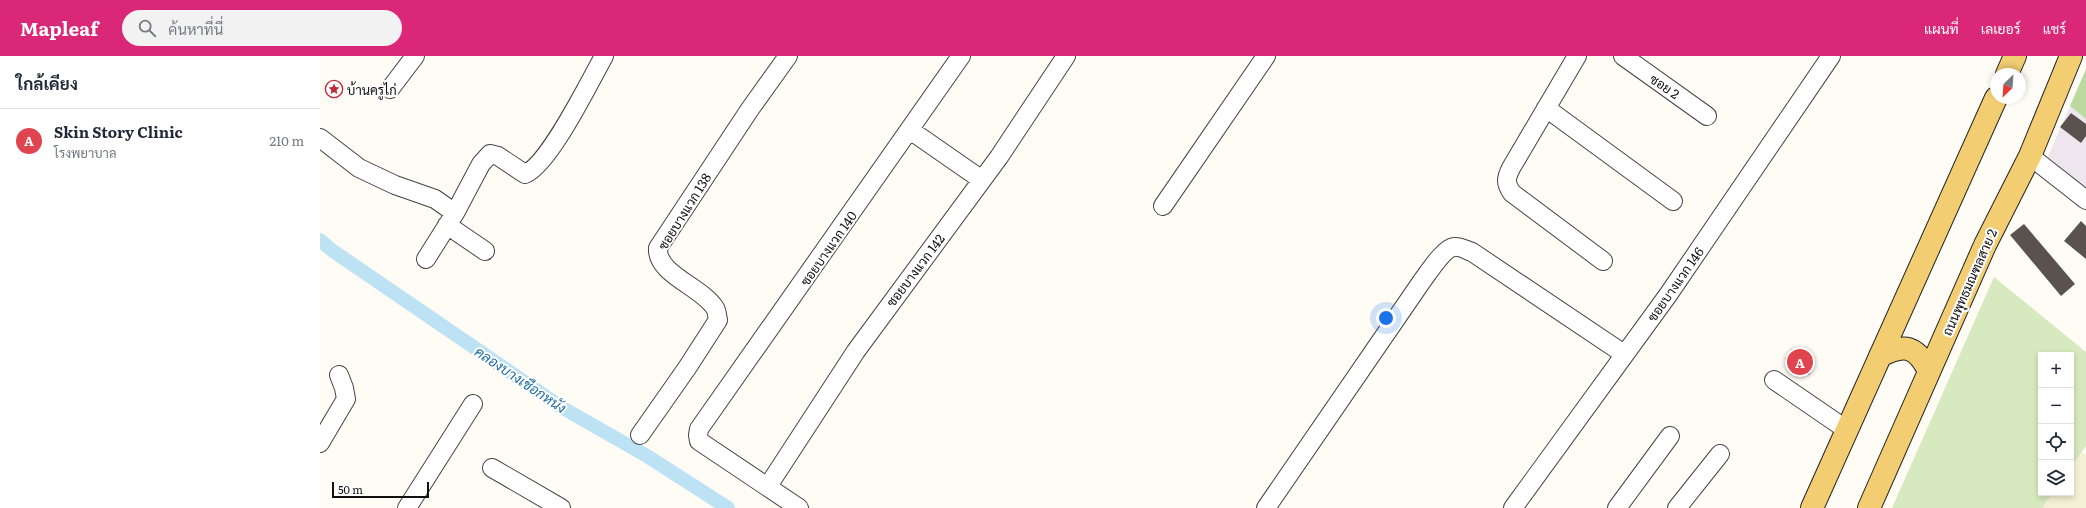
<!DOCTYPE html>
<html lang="th">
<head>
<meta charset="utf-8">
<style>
	body { margin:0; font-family:Literata,Sarabun,serif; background:#f2f2f3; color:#1f2937 }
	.controls { position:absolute; right:12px; bottom:12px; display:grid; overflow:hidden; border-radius:0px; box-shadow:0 2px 6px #0003 }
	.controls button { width:36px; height:36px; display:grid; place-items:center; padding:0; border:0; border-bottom:1px solid #e0e1e3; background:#fff; color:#1f2937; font:20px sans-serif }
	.compass { position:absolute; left:1670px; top:12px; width:36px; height:36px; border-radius:50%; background:#fff; box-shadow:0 2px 6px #0003; rotate:205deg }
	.scale { position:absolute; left:12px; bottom:10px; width:97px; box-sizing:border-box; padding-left:4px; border:2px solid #111; border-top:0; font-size:11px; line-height:14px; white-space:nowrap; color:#111; -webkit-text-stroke:3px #fff; paint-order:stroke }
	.you { position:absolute; left:1066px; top:262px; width:14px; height:14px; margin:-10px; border:3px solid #fff; border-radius:50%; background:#1a73e8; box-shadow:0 0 0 6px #1a73e833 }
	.badge { display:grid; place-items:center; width:26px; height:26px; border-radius:50%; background:#db2777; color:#fff; font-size:13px; font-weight:700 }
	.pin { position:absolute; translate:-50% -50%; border:2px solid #fff; box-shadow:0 1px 4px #0006 }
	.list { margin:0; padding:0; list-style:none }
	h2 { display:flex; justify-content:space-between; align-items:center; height:52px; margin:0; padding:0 16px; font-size:17px }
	h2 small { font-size:13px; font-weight:400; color:#747a83 }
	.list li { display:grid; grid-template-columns:26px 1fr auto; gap:12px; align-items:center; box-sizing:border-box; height:64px; padding:0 16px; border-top:1px solid #e0e1e3 }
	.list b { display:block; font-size:15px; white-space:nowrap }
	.list p { margin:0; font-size:13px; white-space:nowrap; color:#747a83 }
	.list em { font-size:13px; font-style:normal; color:#747a83 }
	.icon { flex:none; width:22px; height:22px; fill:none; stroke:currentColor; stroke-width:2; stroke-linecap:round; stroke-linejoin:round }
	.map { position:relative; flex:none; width:1766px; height:452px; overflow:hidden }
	header { display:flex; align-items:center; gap:24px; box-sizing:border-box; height:56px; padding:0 20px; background:#db2777; color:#fff }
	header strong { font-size:19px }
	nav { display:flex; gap:22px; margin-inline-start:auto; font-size:14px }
	.search { width:280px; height:36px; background:#f2f2f3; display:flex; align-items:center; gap:10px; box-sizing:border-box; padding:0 14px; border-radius:22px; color:#747a83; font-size:15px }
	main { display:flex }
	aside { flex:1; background:#fff }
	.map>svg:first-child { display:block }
	.industrial { fill:#ede6ef }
	.farmland { fill:#f4f0d6 }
	.green { fill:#d7e9bf }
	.forest { fill:#bcd99f }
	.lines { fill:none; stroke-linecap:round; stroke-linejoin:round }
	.canal { stroke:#bce2f4; stroke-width:14 }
	.building { fill:#59524e }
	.minor-casing { stroke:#444; stroke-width:20 }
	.major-casing { stroke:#222; stroke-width:24 }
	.minor { stroke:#fff; stroke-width:18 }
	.major { stroke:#f2cd72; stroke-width:22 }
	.labels { text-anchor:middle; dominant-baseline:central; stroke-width:4; stroke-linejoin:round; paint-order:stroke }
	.street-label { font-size:13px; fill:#111; stroke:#fff }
	.poi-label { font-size:13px; fill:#111; stroke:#fff; text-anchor:start }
	.water-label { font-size:14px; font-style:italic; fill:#1e6d9f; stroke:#fff }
</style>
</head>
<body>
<header>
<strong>Mapleaf</strong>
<div class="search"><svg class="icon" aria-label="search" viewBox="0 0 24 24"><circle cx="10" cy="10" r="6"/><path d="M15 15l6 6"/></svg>ค้นหาที่นี่</div>
<nav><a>แผนที่</a><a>เลเยอร์</a><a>แชร์</a></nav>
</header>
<main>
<aside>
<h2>ใกล้เคียง<small></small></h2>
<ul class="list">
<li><span class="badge" style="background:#e0444e">A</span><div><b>Skin Story Clinic</b><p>โรงพยาบาล</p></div><em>210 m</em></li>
</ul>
</aside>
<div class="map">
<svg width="1766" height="452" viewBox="0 0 1766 452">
	<rect width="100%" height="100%" fill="#fffcf5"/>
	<path class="industrial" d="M1750 50 1766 63V134L1727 103Z"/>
	<path class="farmland" d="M1762 396 1766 399V452H1722L1732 437H1751V411Z"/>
	<path class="green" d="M1674 221 1766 296V390L1751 411V299H1721V437H1732L1722 452H1572Z"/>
	<path class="forest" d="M1766 13V63L1750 50Z"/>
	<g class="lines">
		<path class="canal" d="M0 184 13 195 241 351 327 400 408 452"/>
	</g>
	<path class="building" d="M1751 57 1766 68V80L1761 87 1740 71Z
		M1761 165 1766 170V203L1744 185Z
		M1704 168 1755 228 1741 240 1690 179Z
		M1472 293 1494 310 1489 319 1465 303Z"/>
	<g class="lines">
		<defs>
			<path id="minor" d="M1257 0 1191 112C1186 122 1185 127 1192 137L1283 205
				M1303 0 1387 60
				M70 33 95 0
				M1226 52 1353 145
				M590 74 662 124
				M0 82 39 112 75 129 115 143 135 157 161 108 170 98 178 100 205 118C229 109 270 25 284 0
				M1710 100 1766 144
				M843 150 946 0
				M127 169 165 195
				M106 203 135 157
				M1454 324 1527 374
				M320 379 367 312 398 264C397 260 397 255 395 252 382 231 336 218 338 192L430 53 468 0
				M0 387 26 343 24 332 19 319
				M172 412 241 452
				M448 430 536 295 679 101 746 0
				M87 452 153 348
				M479 452 379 385 378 379 379 373 641 0
				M946 452 1102 225C1108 217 1124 192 1134 191 1140 190 1146 194 1152 196L1304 298
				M1193 452 1348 239 1511 0
				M1297 452 1350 380
				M1357 452 1400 398"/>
			<path id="major" d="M1687 18 1695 0
				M1560 300C1585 287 1596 290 1609 315
				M1492 452 1676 42
				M1549 452 1665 189 1710 100 1751 0"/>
		</defs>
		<use href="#minor" class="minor-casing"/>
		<use href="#major" class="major-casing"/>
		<use href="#minor" class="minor"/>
		<use href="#major" class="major"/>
	</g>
	<defs>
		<symbol id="sight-ring" viewBox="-11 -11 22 22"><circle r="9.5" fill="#fff" stroke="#bd2d3b" stroke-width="1.5"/><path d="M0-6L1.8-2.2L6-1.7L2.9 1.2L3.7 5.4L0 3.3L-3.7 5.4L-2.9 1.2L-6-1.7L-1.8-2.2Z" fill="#bd2d3b"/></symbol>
	</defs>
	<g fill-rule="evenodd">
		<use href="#sight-ring" x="4" y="23" width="20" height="20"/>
	</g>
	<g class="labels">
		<g class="street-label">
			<text transform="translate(1345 30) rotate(35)">ซอย 2</text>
			<text transform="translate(364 155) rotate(-58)">ซอยบางแวก 138</text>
			<text transform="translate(508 192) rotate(-55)">ซอยบางแวก 140</text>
			<text transform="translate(595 214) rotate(-53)">ซอยบางแวก 142</text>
			<text transform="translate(1649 226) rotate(-66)">ถนนพุทธมณฑลสาย 2</text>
			<text transform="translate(1355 228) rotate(-55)">ซอยบางแวก 146</text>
		</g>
		<g class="poi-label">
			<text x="27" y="33">บ้านครูไก่</text>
		</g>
		<g class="water-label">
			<text transform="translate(201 323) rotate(34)">คลองบางเชือกหนัง</text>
		</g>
	</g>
</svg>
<div class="controls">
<button>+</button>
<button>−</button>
<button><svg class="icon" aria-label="locate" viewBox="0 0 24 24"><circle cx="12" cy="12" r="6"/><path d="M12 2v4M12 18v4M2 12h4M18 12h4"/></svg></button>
<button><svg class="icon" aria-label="layers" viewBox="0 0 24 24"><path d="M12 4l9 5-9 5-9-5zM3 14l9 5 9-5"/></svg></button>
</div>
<svg class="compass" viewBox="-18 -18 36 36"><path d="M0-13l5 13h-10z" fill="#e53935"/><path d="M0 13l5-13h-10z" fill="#747a83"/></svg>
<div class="scale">50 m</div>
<div class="you"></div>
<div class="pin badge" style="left:1480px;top:306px;background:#e0444e">A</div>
</div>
</main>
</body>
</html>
